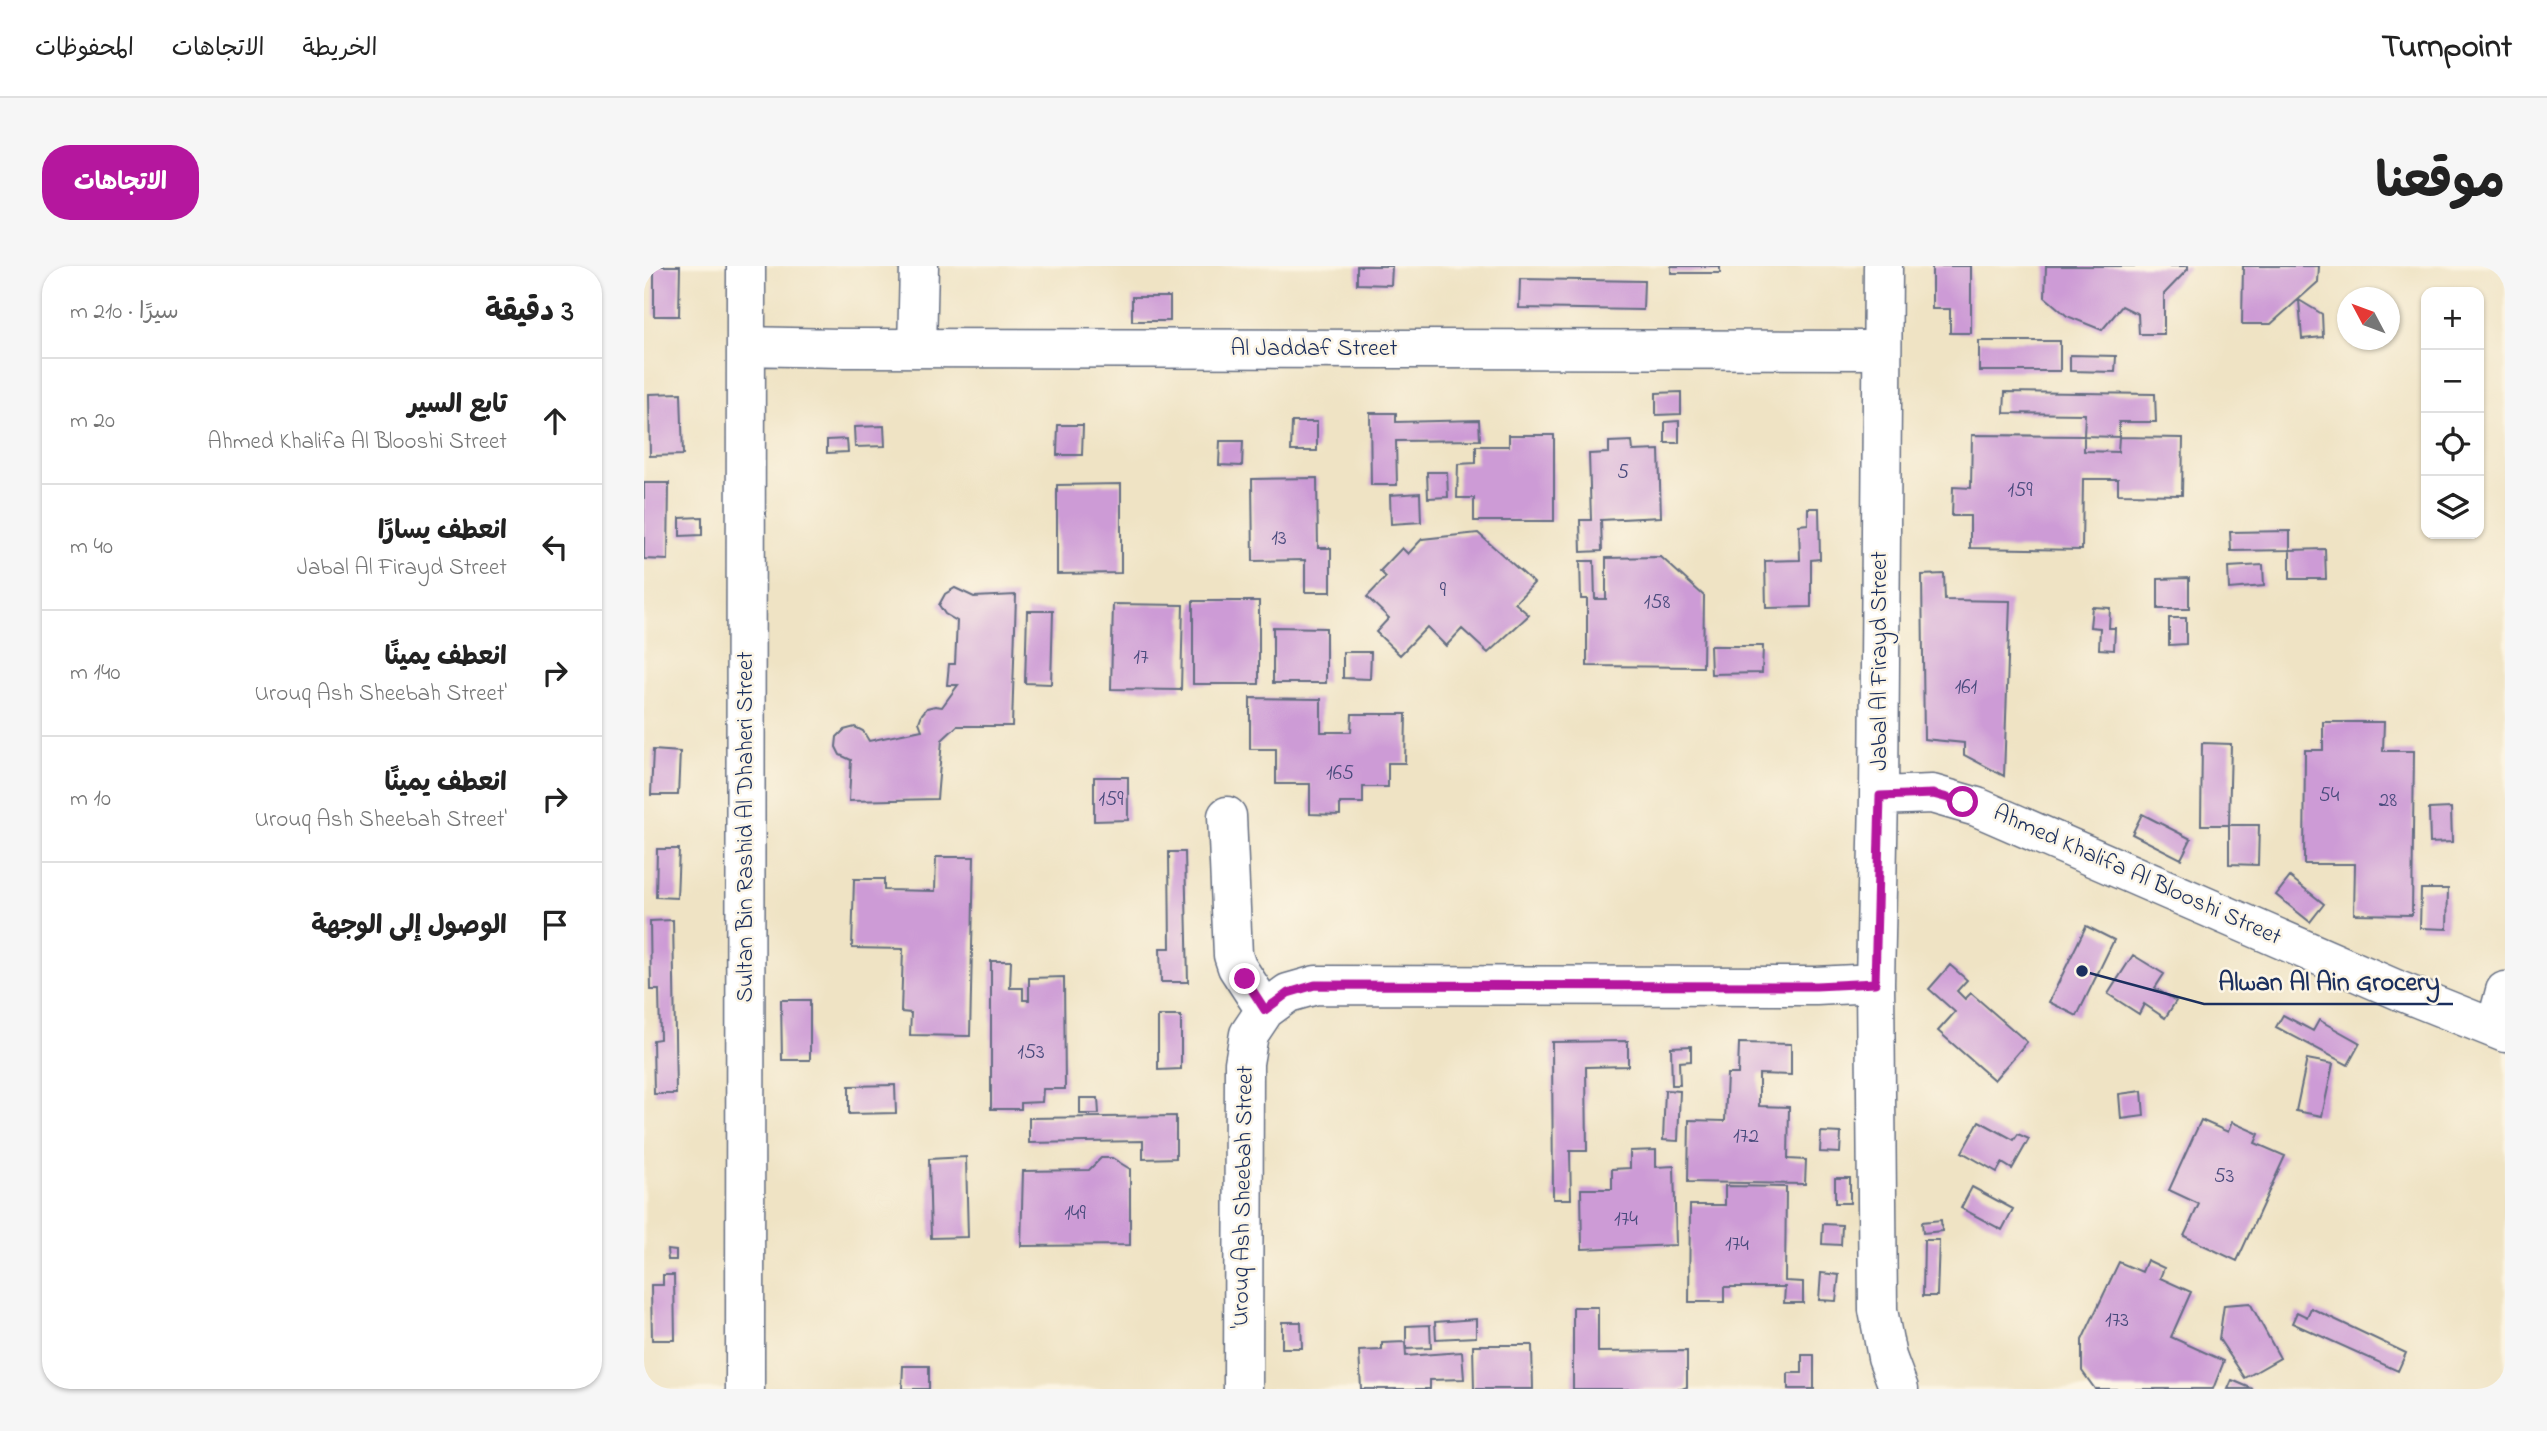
<!DOCTYPE html>
<html lang="ar">
<head>
<meta charset="utf-8">
<style>
	body { margin:0; font-family:"Indie Flower","Playpen Sans Arabic",sans-serif; background:#f6f6f6; color:#222; direction:rtl }
	.controls { position:absolute; right:21px; top:21px; display:grid; overflow:hidden; border-radius:14px; box-shadow:0 2px 5px #0004 }
	.controls button { width:63px; height:63px; display:grid; place-items:center; padding:0; border:0; border-bottom:2px solid #e0e0e0; background:#fff; color:#222; font:35px sans-serif }
	.compass { position:absolute; left:1693px; top:21px; width:63px; height:63px; border-radius:50%; background:#fff; box-shadow:0 2px 5px #0004; rotate:311deg }
	.stop { position:absolute; width:21px; height:21px; margin:-16px; border:5px solid #b5179e; border-radius:50%; background:#fff }
	.stop.end { background:#b5179e; border-color:#fff; box-shadow:0 2px 7px #0008 }
	.list { margin:0; padding:0; list-style:none }
	h2 { display:flex; justify-content:space-between; align-items:center; height:91px; margin:0; padding:0 28px; font-size:30px }
	h2 small { font-size:23px; font-weight:400; color:#767676 }
	.list li { display:grid; grid-template-columns:46px 1fr auto; gap:21px; align-items:center; box-sizing:border-box; height:126px; padding:0 28px; border-top:2px solid #e0e0e0 }
	.list b { display:block; font-size:26px; white-space:nowrap }
	.list p { margin:0; font-size:23px; white-space:nowrap; color:#767676 }
	.list em { font-size:23px; font-style:normal; color:#767676 }
	.icon { flex:none; width:38px; height:38px; fill:none; stroke:currentColor; stroke-width:2; stroke-linecap:round; stroke-linejoin:round }
	.map { position:relative; flex:none; width:1861px; height:1123px; overflow:hidden; direction:ltr; border-radius:28px }
	header { display:flex; align-items:center; gap:42px; box-sizing:border-box; height:98px; padding:0 35px; background:#fff; border-bottom:2px solid #e0e0e0 }
	header strong { font-size:33px }
	nav { display:flex; gap:38px; margin-inline-start:auto; font-size:24px }
	.intro { display:flex; align-items:center; justify-content:space-between; box-sizing:border-box; height:168px; padding:0 42px }
	h1 { margin:0; font-size:49px }
	.button { padding:18px 32px; border-radius:28px; background:#b5179e; color:#fff; font-size:24px; font-weight:700 }
	main { display:flex; gap:42px; padding:0 42px }
	aside { flex:1; background:#fff; border-radius:28px; box-shadow:0 2px 5px #0004 }
	.map>svg:first-child { display:block }
	.building { fill:#cd9bd6 }
	.lines { fill:none; stroke-linecap:round; stroke-linejoin:round }
	.minor-casing { stroke:#656e82; stroke-width:41 }
	.minor { stroke:#fff; stroke-width:38 }
	.route { stroke:#b5179e; stroke-width:9 }
	.labels { text-anchor:middle; dominant-baseline:central; stroke-width:5; stroke-linejoin:round; paint-order:stroke }
	.number-label { font-size:21px; fill:#484a7c }
	.street-label { font-size:24px; fill:#1b2f5e; stroke:#fcf5e5 }
	.leader { fill:none; stroke:#1b2f5e; stroke-width:2.5 }
	.callout-dot { fill:#1b2f5e; stroke:#fcf5e5; stroke-width:2.5 }
	.callout-label { font-size:26px; text-anchor:middle; font-weight:bold; fill:#1b2f5e; stroke:#fcf5e5; stroke-width:5; stroke-linejoin:round; paint-order:stroke }
</style>
</head>
<body>
<header>
<strong>Turnpoint</strong>
<nav><a>الخريطة</a><a>الاتجاهات</a><a>المحفوظات</a></nav>
</header>
<div class="intro"><h1>موقعنا</h1><a class="button">الاتجاهات</a></div>
<main>
<div class="map">
<svg width="1861" height="1123" viewBox="0 0 1861 1123">
	<rect width="100%" height="100%" fill="#fcf5e5"/>
	<filter id="ink" filterUnits="userSpaceOnUse"><feTurbulence type="fractalNoise" baseFrequency=".0143" numOctaves="2"/><feDisplacementMap in="SourceGraphic" scale="14" xChannelSelector="R" yChannelSelector="G"/><feConvolveMatrix kernelMatrix="1 2 1 2 8 2 1 2 1" color-interpolation-filters="sRGB"/></filter>
	<filter id="wash" filterUnits="userSpaceOnUse"><feTurbulence type="fractalNoise" baseFrequency=".00686" numOctaves="4" result="noise"/><feDisplacementMap in="SourceGraphic" scale="28" xChannelSelector="R" yChannelSelector="G"/><feGaussianBlur stdDeviation="1.57" result="paint"/><feColorMatrix in="noise" values="0 0 0 0 0 0 0 0 0 0 0 0 0 0 0 0 0 1.4 0 .05"/><feComposite in="paint" operator="in"/></filter>
	<g filter="url(#wash)">
		<rect width="100%" height="100%" fill="#efe3c4"/>
		<g id="blocks">
			<path class="building" d="M10 0H36L35 50H10Z
				M713 0H748L747 19 713 18Z
				M1027 0H1076V7H1027Z
				M1288 0H1327V67H1306V43H1288Z
				M1402 0H1544V3L1520 28V68H1495L1494 48 1478 40 1458 64 1423 50 1401 31Z
				M1599 0H1675L1674 16 1627 58H1598Z
				M876 13 1000 15 999 44 875 42Z
				M488 31H526V55H488Z
				M1655 34 1678 48 1679 71 1658 73Z
				M1335 75H1416V105H1335Z
				M1426 89 1472 90 1471 106 1426 105Z
				M1037 126V148L1012 149V127Z
				M1361 126 1511 128 1512 156H1475V171L1440 170 1441 148 1360 147Z
				M37 127 39 189 6 190 5 128Z
				M726 147H752V156L835 154 836 174 752 175 753 219H727Z
				M1035 155V177H1021V156Z
				M648 156H673V185H647Z
				M414 159H439L438 189H413Z
				M240 160 241 180 211 181 210 161Z
				M865 169H910V255H830V232H813L814 198 832 197V180H865Z
				M1328 169 1440 170V185L1474 186 1475 171 1539 172 1538 229 1474 228V213H1439L1438 284 1326 282V250H1308L1309 221 1327 222Z
				M203 173 204 186 183 187V174Z
				M576 175H599L598 200 575 199Z
				M988 175 989 185 1015 184 1017 251 957 254 958 285 937 286 936 254H947L945 188 965 187V176Z
				M783 206H803L804 231 784 232Z
				M673 212 674 282H687V326H661V294L609 295 608 213Z
				M0 217H25L24 294 0 293Z
				M477 218V307L413 308V219Z
				M776 227 777 256 747 258 746 229Z
				M1164 242H1175L1176 293 1167 294V341L1122 342 1121 295 1156 294 1155 259 1164 258Z
				M58 251V269L36 270V252Z
				M1646 265V284L1587 285 1586 266Z
				M834 267 890 317 871 337 885 349 844 387 818 363 802 380 783 361 756 389 732 366 745 352 723 331 742 311 736 305 758 282 764 288 778 273Z
				M1681 283 1682 313H1646V284Z
				M1017 291 1060 330 1059 401 943 400V333H937L936 295H950L951 333H962V292Z
				M1619 299 1620 320 1585 323 1584 301Z
				M1300 308 1301 334 1366 335 1360 510 1320 489V477L1280 473 1278 309Z
				M1545 312V343H1514V313Z
				M311 322 330 331 372 329 368 460H313L298 474 293 533 205 535 207 494 196 489 192 481 193 471 200 464 211 461 219 465 225 475 278 464 275 456 278 448 283 442 291 440 298 441 314 419H303L305 398H311L313 355 301 348 295 339 301 328Z
				M549 335H615V418H549Z
				M469 338 539 339 537 424 467 423Z
				M1448 341 1466 342 1465 362H1471L1470 384 1455 383 1456 362 1446 361Z
				M383 345H409L407 418 381 417Z
				M1525 352H1542V378L1525 379Z
				M629 361 682 362V417H629Z
				M1066 380H1119L1118 407 1067 408Z
				M699 386H727L726 413 699 412Z
				M606 432 677 433V466H707L708 448H762L761 497H744V521H719V537H696V549L666 548V518H632V483H606Z
				M1679 456H1740L1739 485H1770L1768 649 1710 648 1711 598H1660L1661 484H1679Z
				M1558 477 1587 478 1585 559H1557Z
				M9 484 36 486 34 529H7Z
				M450 511H484V554L450 555Z
				M1807 542 1808 576 1786 577 1785 543Z
				M1498 548 1547 573 1537 593 1488 568Z
				M1585 559H1615L1614 599 1585 598Z
				M13 583H35L33 632 12 631Z
				M525 586H541L544 716H517L516 682H526Z
				M292 591H330L326 770 266 769 267 747 257 746 259 683 208 682 210 613H240V624L291 625Z
				M1646 611 1680 638 1666 656 1632 629Z
				M1777 623H1804L1803 663 1776 662Z
				M29 654 32 828H10L9 774 16 773 15 724H7L6 655Z
				M1442 660 1470 674 1433 750 1405 736Z
				M1489 689 1520 708 1511 722 1532 735 1521 752 1500 738 1495 748 1464 728Z
				M347 695H367L366 722H379V734H385V712L420 711 421 823H399L398 836 377 837V843H347Z
				M1306 699 1323 714 1313 725 1321 733 1327 727 1383 776 1350 814 1294 765 1311 746 1285 723Z
				M137 734H166V794H138Z
				M1639 749 1669 765 1675 754 1716 777 1704 799 1632 761Z
				M514 750H537V803L514 804Z
				M984 775V800L942 801 943 885H926L927 933H909L908 776Z
				M1095 777 1147 778V809L1115 808V840L1145 841 1144 893 1162 894 1161 918 1044 916 1045 854 1081 855 1083 808H1094Z
				M1047 780V795L1035 796 1036 819H1028L1027 781Z
				M1663 793 1689 798 1678 850 1652 845Z
				M251 819 252 847 205 848V820Z
				M1021 824 1036 825 1034 875 1019 874Z
				M1498 825 1500 850 1477 853 1475 828Z
				M436 832H454L455 848H436Z
				M532 850V892L499 893V875L385 877V852Z
				M1557 854 1584 866 1588 856 1615 868 1611 877 1641 890 1593 995 1540 970 1555 938 1525 924Z
				M1335 855 1370 874 1374 868 1385 873 1368 903 1358 897 1353 906 1318 886Z
				M1177 866 1197 867 1196 887 1176 886Z
				M1012 884V901L1030 900 1032 979 938 983 937 923H968V903L986 902V885Z
				M322 891 324 971 287 972 285 893Z
				M457 892H468L486 903V979L377 980 379 905 445 904Z
				M1191 912H1206V937H1191Z
				M1081 920 1142 921 1141 1015 1159 1016V1037H1140L1141 1021H1080V1036H1045L1046 939H1081Z
				M1328 921 1369 943 1358 964 1317 942Z
				M1297 954 1298 965 1279 967 1278 956Z
				M1179 958 1198 959 1197 979 1178 978Z
				M1280 974H1295L1293 1030H1279Z
				M23 984 32 985V994H24Z
				M1503 994 1520 1002 1516 1012 1547 1026 1527 1071 1580 1095 1569 1123H1451L1438 1105V1074L1475 996 1498 1006Z
				M1177 1007 1195 1009 1192 1035 1175 1034Z
				M19 1009H30L31 1074H8L7 1019H19Z
				M1606 1037 1636 1092 1601 1112 1575 1073 1580 1039Z
				M929 1041H954V1086L1043 1085V1121L1038 1123H929Z
				M1667 1042 1762 1087 1754 1105 1648 1057 1653 1046 1663 1051Z
				M832 1053V1071L792 1073 791 1056Z
				M638 1056H657L658 1082H638Z
				M786 1059 787 1082 762 1083V1060Z
				M761 1076 762 1090 818 1086 820 1113 786 1114V1123H717L715 1085 738 1084V1077Z
				M829 1079H888L889 1123H830Z
				M1158 1089H1170V1123H1144V1107H1158Z
				M259 1100H285V1123H258Z
				M1588 1114 1609 1123H1584Z"/>
		</g>
	</g>
	<g filter="url(#ink)">
		<use href="#blocks" fill-opacity="0" stroke="#656e82" stroke-width="2"/>
		<g class="lines">
			<defs>
				<path id="minor" d="M1239 0 1235 530 1231 717 1234 1044 1243 1091 1255 1123
					M103 80 197 82 1237 84
					M273 82 275 0
					M1235 530 1288 528 1333 541 1756 725 1861 767
					M583 550 589 689 593 701 621 744
					M1851 763 1861 725
					M101 1123 102 0
					M599 1123 600 797 605 768 621 744 644 727 672 719 1172 720 1231 717"/>
			</defs>
			<use href="#minor" class="minor-casing"/>
			<use href="#minor" class="minor"/>
		</g>
	</g>
	<g class="lines" filter="url(#ink)">
		<path class="route" d="M601 713 621 744 644 727 671 719 1172 720 1231 717 1236 530 1289 528 1319 536"/>
	</g>
	<g class="labels">
		<g class="number-label">
			<text x="979" y="207">5</text>
			<text x="1376" y="225">159</text>
			<text x="635" y="273">13</text>
			<text x="799" y="325">9</text>
			<text x="1013" y="337">158</text>
			<text x="497" y="392">17</text>
			<text x="1322" y="422">161</text>
			<text x="696" y="508">165</text>
			<text x="1685" y="530">54</text>
			<text x="467" y="534">159</text>
			<text x="1744" y="535">28</text>
			<text x="387" y="787">153</text>
			<text x="1102" y="871">172</text>
			<text x="1580" y="911">53</text>
			<text x="431" y="948">149</text>
			<text x="982" y="954">174</text>
			<text x="1093" y="979">174</text>
			<text x="1473" y="1055">173</text>
		</g>
		<g class="street-label">
			<text x="670" y="83">Al Jaddaf Street</text>
			<text transform="translate(1236 395) rotate(-90)">Jabal Al Firayd Street</text>
			<text transform="translate(102 561) rotate(-90)">Sultan Bin Rashid Al Dhaheri Street</text>
			<text transform="translate(1493 610) rotate(24)">Ahmed Khalifa Al Blooshi Street</text>
			<text transform="translate(600 931) rotate(-89)">'Urouq Ash Sheebah Street</text>
		</g>
	</g>
	<path class="leader" d="M1438 705L1560 738H1809"/>
	<circle class="callout-dot" cx="1438" cy="705" r="7"/>
	<g class="callout-label">
		<text x="1685" y="724">Alwan Al Ain Grocery</text>
	</g>
</svg>
<div class="controls">
<button>+</button>
<button>−</button>
<button><svg class="icon" aria-label="locate" viewBox="0 0 24 24"><circle cx="12" cy="12" r="6"/><path d="M12 2v4M12 18v4M2 12h4M18 12h4"/></svg></button>
<button><svg class="icon" aria-label="layers" viewBox="0 0 24 24"><path d="M12 4l9 5-9 5-9-5zM3 14l9 5 9-5"/></svg></button>
</div>
<svg class="compass" viewBox="-18 -18 36 36"><path d="M0-13l5 13h-10z" fill="#e53935"/><path d="M0 13l5-13h-10z" fill="#767676"/></svg>
<div class="stop" style="left:1319px;top:536px"></div>
<div class="stop end" style="left:601px;top:713px"></div>
</div>
<aside>
<h2>3 دقيقة<small>سيرًا · 210 m</small></h2>
<ul class="list">
<li><svg class="icon" aria-label="ahead" viewBox="0 0 24 24"><path d="M12 20V5M6 11l6-6 6 6"/></svg><div><b>تابع السير</b><p>Ahmed Khalifa Al Blooshi Street</p></div><em>20 m</em></li>
<li><svg class="icon" aria-label="left" viewBox="0 0 24 24"><path d="M17 20v-9H6M10 6l-5 5 5 5"/></svg><div><b>انعطف يسارًا</b><p>Jabal Al Firayd Street</p></div><em>40 m</em></li>
<li><svg class="icon" aria-label="right" viewBox="0 0 24 24"><path d="M7 20v-9h11M14 6l5 5-5 5"/></svg><div><b>انعطف يمينًا</b><p>'Urouq Ash Sheebah Street</p></div><em>140 m</em></li>
<li><svg class="icon" aria-label="right" viewBox="0 0 24 24"><path d="M7 20v-9h11M14 6l5 5-5 5"/></svg><div><b>انعطف يمينًا</b><p>'Urouq Ash Sheebah Street</p></div><em>10 m</em></li>
<li><svg class="icon" aria-label="arrive" viewBox="0 0 24 24"><path d="M6 21V4h12l-3 4 3 4H6"/></svg><div><b>الوصول إلى الوجهة</b></div></li>
</ul>
</aside>
</main>
</body>
</html>
